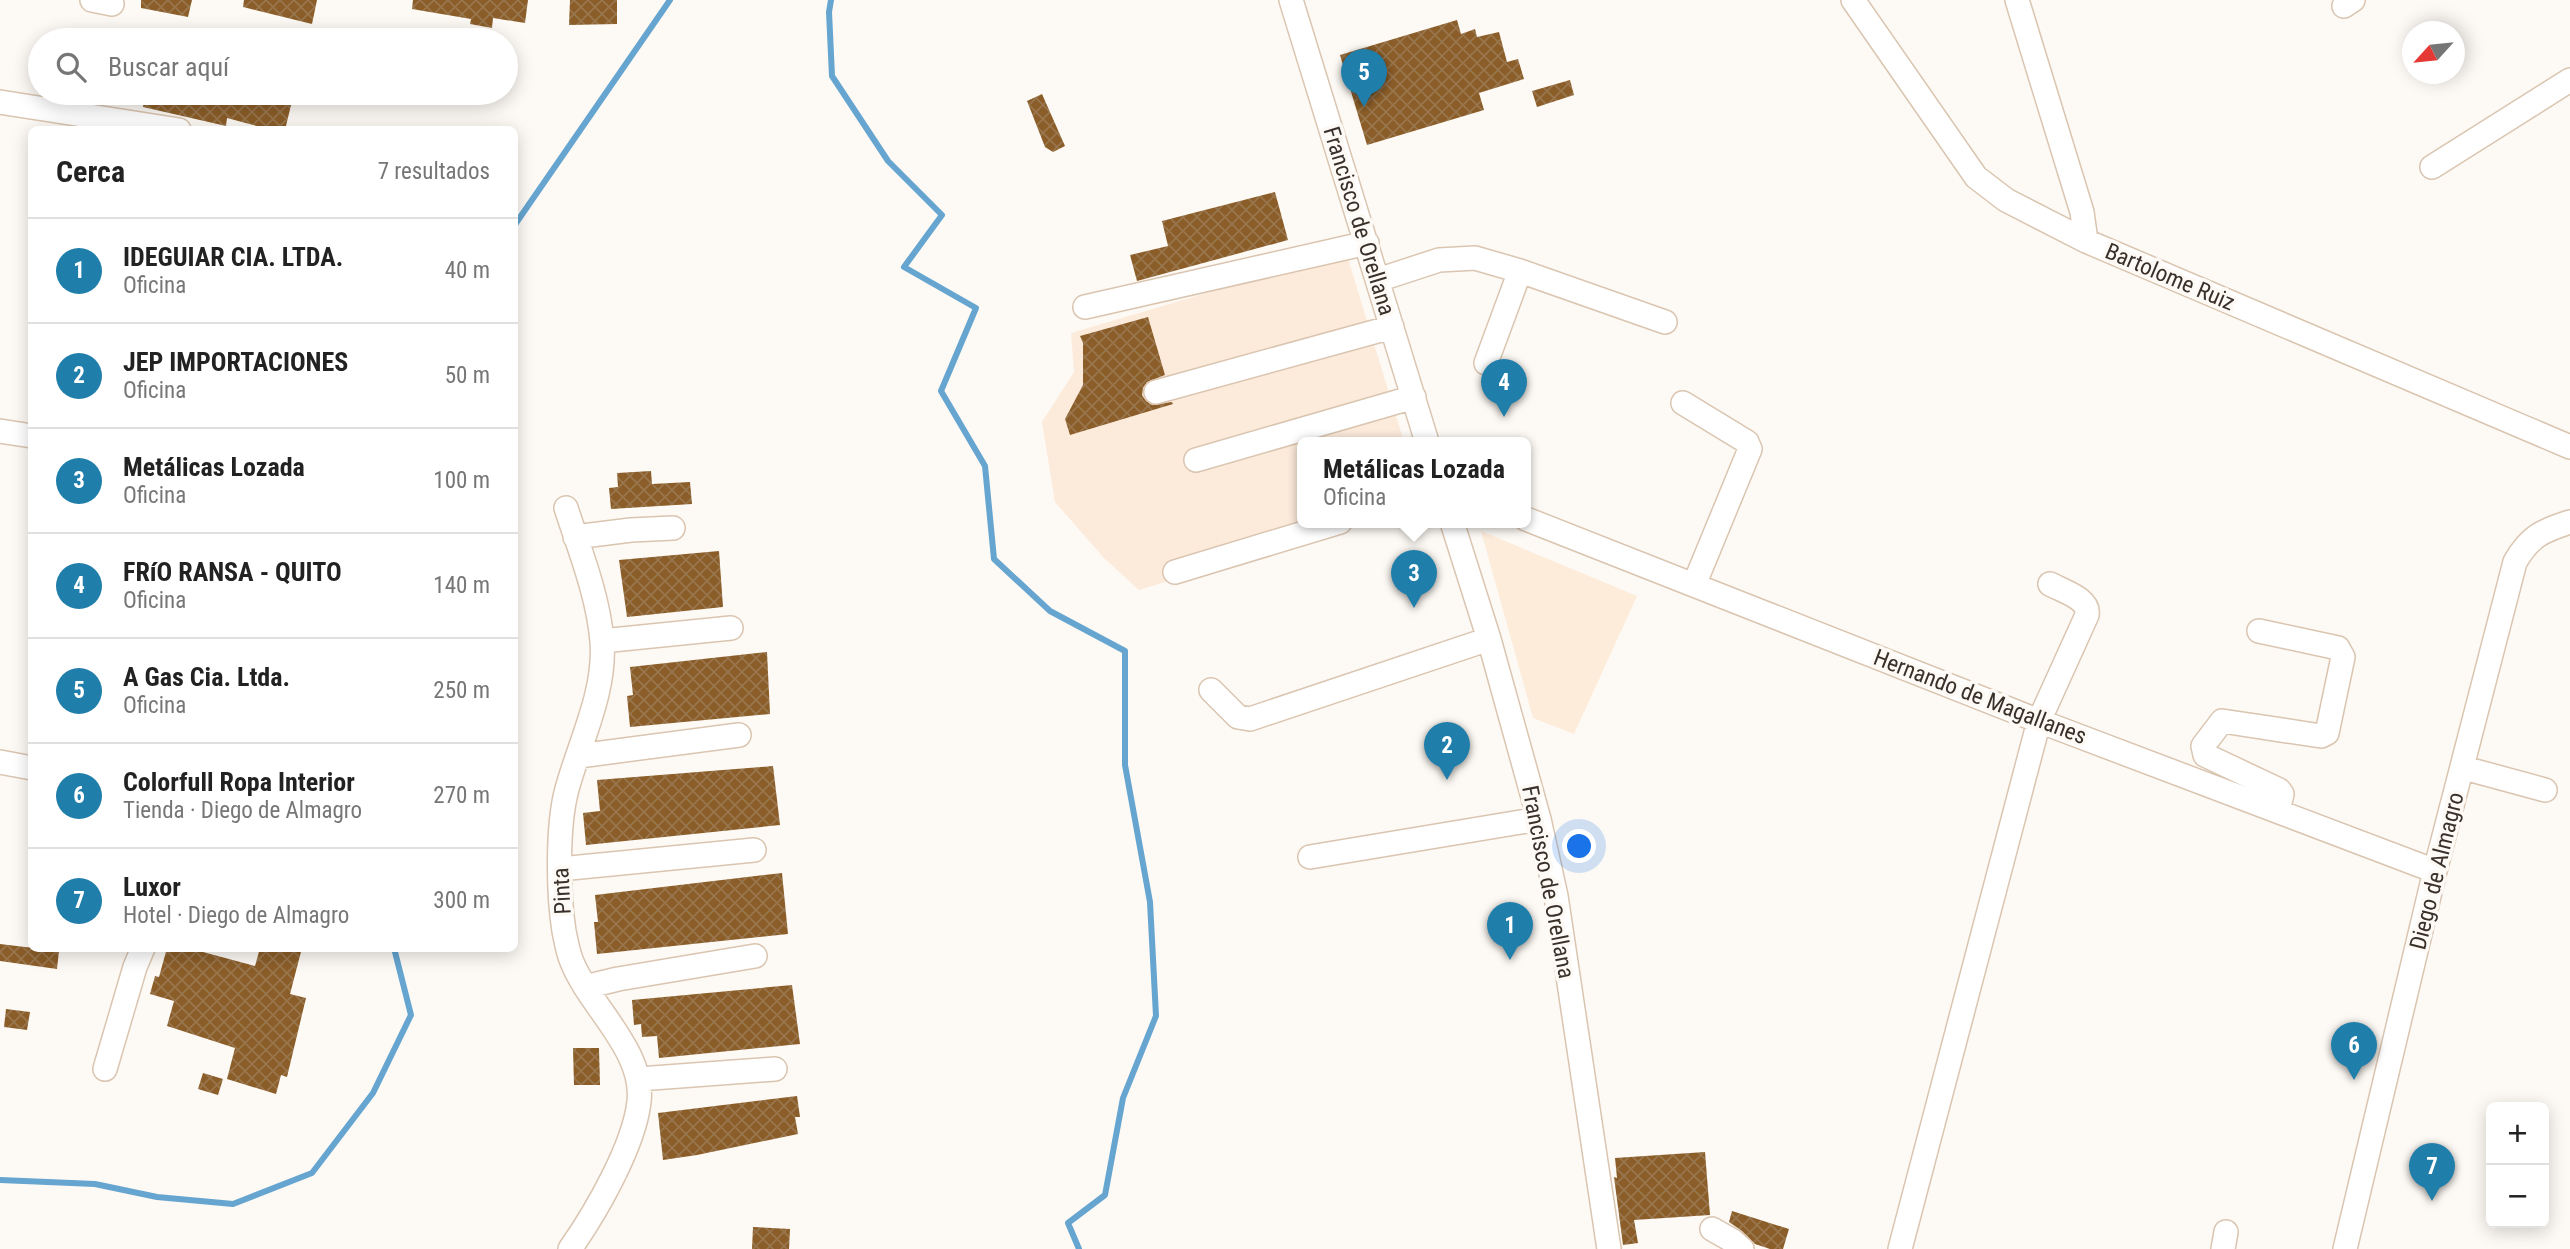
<!DOCTYPE html>
<html lang="es">
<head>
<meta charset="utf-8">
<style>
	body { margin:0; font-family:"Roboto Condensed",sans-serif; background:#f2f2f2; color:#222 }
	.controls { position:absolute; right:21px; bottom:21px; display:grid; overflow:hidden; border-radius:10px; box-shadow:0 4px 18px #0003 }
	.controls button { width:63px; height:63px; display:grid; place-items:center; padding:0; border:0; border-bottom:2px solid #e0e0e0; background:#fff; color:#222; font:35px sans-serif }
	.compass { position:absolute; left:2402px; top:21px; width:63px; height:63px; border-radius:50%; background:#fff; box-shadow:0 4px 18px #0003; rotate:243deg }
	.you { position:absolute; left:1580px; top:847px; width:24px; height:24px; margin:-18px; border:5px solid #fff; border-radius:50%; background:#1a73e8; box-shadow:0 0 0 10px #1a73e833 }
	.badge { display:grid; place-items:center; width:46px; height:46px; border-radius:50%; background:#207eab; color:#fff; font-size:23px; font-weight:700 }
	.pin { position:absolute; translate:-50% -58px; filter:drop-shadow(0 2px 4px #0008) }
	.pin::after { content:''; position:absolute; top:37px; width:24px; height:21px; background:inherit; clip-path:polygon(0 0,100% 0,50% 100%) }
	.popup { position:absolute; left:1297px; top:437px; width:234px; height:91px; box-sizing:border-box; display:grid; place-content:center; border-radius:10px; background:#fff; filter:drop-shadow(0 2px 5px #0005); font-size:23px; white-space:nowrap; color:#767676 }
	.popup b { font-size:26px; color:#222 }
	.popup::after { content:''; position:absolute; left:50%; top:100%; margin-left:-14px; border:14px solid transparent; border-top-color:#fff }
	.list { margin:0; padding:0; list-style:none }
	h2 { display:flex; justify-content:space-between; align-items:center; height:91px; margin:0; padding:0 28px; font-size:30px }
	h2 small { font-size:23px; font-weight:400; color:#767676 }
	.list li { display:grid; grid-template-columns:46px 1fr auto; gap:21px; align-items:center; box-sizing:border-box; height:105px; padding:0 28px; border-top:2px solid #e0e0e0 }
	.list b { display:block; font-size:26px; white-space:nowrap }
	.list p { margin:0; font-size:23px; white-space:nowrap; color:#767676 }
	.list em { font-size:23px; font-style:normal; color:#767676 }
	.icon { flex:none; width:38px; height:38px; fill:none; stroke:currentColor; stroke-width:2; stroke-linecap:round; stroke-linejoin:round }
	.map { position:relative; flex:none; width:2570px; height:1249px; overflow:hidden }
	.search { position:absolute; background:#fff; box-shadow:0 4px 18px #0003; left:28px; top:28px; width:490px; height:77px; display:flex; align-items:center; gap:18px; box-sizing:border-box; padding:0 24px; border-radius:38px; color:#767676; font-size:26px }
	.panel { position:absolute; background:#fff; box-shadow:0 4px 18px #0003; left:28px; top:126px; width:490px; height:826px; border-radius:10px }
	.map>svg:first-child { display:block }
	.commercial { fill:#feecdb }
	.built { fill:#fcebdb }
	.lines { fill:none; stroke-linecap:round; stroke-linejoin:round }
	.stream { stroke:#65a5d0; stroke-width:6 }
	.building { fill:url(#building-cross-hatch) }
	.minor-casing { stroke:#dac5b0; stroke-width:26 }
	.minor { stroke:#fff; stroke-width:23 }
	.labels { text-anchor:middle; dominant-baseline:central; stroke-width:7; stroke-linejoin:round; paint-order:stroke }
	.street-label { font-size:23px; fill:#393129; stroke:#fdf9f4 }
</style>
</head>
<body>
<div class="map">
<svg width="2570" height="1249" viewBox="0 0 2570 1249">
	<defs>
		<pattern id="building-cross-hatch" width="8" height="8" patternUnits="userSpaceOnUse" patternTransform="scale(1.75)"><rect width="8" height="8" fill="#8b5d28"/><path d="M0 0l8 8M0 8l8-8" fill="none" stroke="#99764e"/></pattern>
	</defs>
	<rect width="100%" height="100%" fill="#fdf9f4"/>
	<path class="commercial" d="M1481 531 1637 596 1574 734 1533 718Z"/>
	<path class="built" d="M1346 252 1404 442H1302V522H1358L1139 590 1104 558 1055 502 1042 422 1074 372 1071 333Z"/>
	<g class="lines">
		<path class="stream" d="M831 0 829 12 832 76 888 161 942 215 904 267 976 308 941 391 985 466 994 559 1050 611 1125 651V765L1150 902 1156 1016 1123 1098 1105 1195 1068 1223 1079 1249
			M514 226 670 0
			M0 1180 95 1184 157 1197 233 1204 312 1173 373 1093 411 1015 394 948"/>
	</g>
	<path class="building" d="M141 0H192L188 17 141 8Z
		M244 0H317L312 24 243 7Z
		M413 0H528L525 23 493 18 492 28 470 24 471 19 412 9Z
		M570 0H617V24L569 25Z
		M1457 20 1461 34 1475 29 1477 37 1499 32 1507 62 1518 59 1524 79 1479 93 1484 110 1367 145 1340 55Z
		M1570 80 1574 95 1537 107 1532 91Z
		M145 93H258L292 101 285 130H272L227 118 226 126 143 107Z
		M1042 94 1065 146 1053 152 1045 147 1027 101Z
		M1275 192 1288 240 1137 281 1130 255 1168 246 1162 221Z
		M1148 317 1165 375 1147 382 1143 388 1142 395 1146 401 1152 405 1172 402 1173 404 1070 435 1065 419 1083 385V343L1080 336Z
		M651 471 652 484 690 482 692 504 611 509 609 488 618 487 617 473Z
		M719 551 723 607 627 617 619 560Z
		M767 652 770 714 630 727 627 696 633 695 630 667Z
		M773 766 780 825 586 845 583 813 600 811 597 780Z
		M782 873 788 934 597 954 594 922H598L595 895Z
		M0 944 59 951 57 969 0 961Z
		M167 948H204L203 952 255 966 260 948H302L290 994 306 998 287 1077 281 1075 276 1094 227 1079 235 1048 167 1026 174 1001 150 994 155 976 159 977Z
		M792 985 800 1044 659 1058 657 1036 642 1037 641 1024 634 1025 632 1000Z
		M6 1009 30 1012 27 1030 4 1027Z
		M573 1048H599L600 1085H574Z
		M203 1073 223 1079 218 1095 198 1089Z
		M797 1096 800 1117H795L798 1134 697 1155 663 1160 658 1113Z
		M1705 1152 1710 1215 1634 1220 1638 1243 1623 1245 1614 1177 1617 1178 1615 1158Z
		M1732 1211 1789 1229 1783 1249H1770L1755 1244 1742 1231 1729 1222Z
		M753 1227 790 1229 789 1249H752Z"/>
	<g class="lines">
		<defs>
			<path id="minor" d="M92 0 112 4
				M1291 0 1427 442
				M1853 0 1976 177 2006 200 2086 241 2570 447
				M2017 0 2082 212 2086 241
				M2344 6 2353 0
				M0 102 179 130
				M2432 167 2570 80
				M1378 280 1439 260 1475 258 1520 271 1665 322
				M1085 307 1367 243
				M1486 363 1520 271
				M1156 392 1392 327
				M1683 403 1747 442 1750 449 1694 585
				M0 431 32 436
				M1196 460 1414 397
				M566 508C580 551 598 595 602 641 606 692 580 741 567 789 557 825 558 893 564 931 566 941 568 953 572 962 590 1007 645 1051 639 1102 634 1146 596 1212 570 1249
				M1526 519 2039 721 2435 871
				M1452 522 1489 639 1539 819 1556 896 1609 1249
				M575 537 631 530 673 528
				M1175 572 1340 522
				M2259 631 2338 648 2343 657 2327 733 2321 736 2222 721 2203 746 2205 755 2279 790 2282 794 2278 811
				M602 641 731 628
				M1211 690 1238 717 1250 719 1489 639
				M579 756 739 735
				M0 762 32 768
				M2464 768 2545 790
				M1310 857 1539 819
				M560 869 754 850
				M585 987 618 979 755 956
				M105 1069 135 967 143 948
				M639 1079 775 1069
				M1712 1229 1733 1241 1742 1249
				M1900 1249 2039 721 2087 615C2090 599 2063 591 2050 584
				M2223 1249 2226 1232
				M2345 1249 2435 871 2515 562C2530 536 2542 531 2570 522"/>
		</defs>
		<use href="#minor" class="minor-casing"/>
		<use href="#minor" class="minor"/>
	</g>
	<g class="labels">
		<g class="street-label">
			<text transform="translate(1359 221) rotate(73)">Francisco de Orellana</text>
			<text transform="translate(2170 277) rotate(23)">Bartolome Ruiz</text>
			<text transform="translate(1980 697) rotate(21)">Hernando de Magallanes</text>
			<text transform="translate(2437 871) rotate(-76)">Diego de Almagro</text>
			<text transform="translate(1548 882) rotate(79)">Francisco de Orellana</text>
			<text transform="translate(562 891) rotate(-93)">Pinta</text>
		</g>
	</g>
</svg>
<div class="controls">
<button>+</button>
<button>−</button>
</div>
<svg class="compass" viewBox="-18 -18 36 36"><path d="M0-13l5 13h-10z" fill="#e53935"/><path d="M0 13l5-13h-10z" fill="#767676"/></svg>
<div class="you"></div>
<div class="pin badge" style="left:1510px;top:960px">1</div>
<div class="pin badge" style="left:1447px;top:780px">2</div>
<div class="pin badge" style="left:1414px;top:608px">3</div>
<div class="popup"><b>Metálicas Lozada</b>Oficina</div>
<div class="pin badge" style="left:1504px;top:417px">4</div>
<div class="pin badge" style="left:1364px;top:107px">5</div>
<div class="pin badge" style="left:2354px;top:1080px">6</div>
<div class="pin badge" style="left:2432px;top:1201px">7</div>
<div class="search"><svg class="icon" aria-label="search" viewBox="0 0 24 24"><circle cx="10" cy="10" r="6"/><path d="M15 15l6 6"/></svg>Buscar aquí</div>
<section class="panel">
<h2>Cerca<small>7 resultados</small></h2>
<ul class="list">
<li><span class="badge">1</span><div><b>IDEGUIAR CIA. LTDA.</b><p>Oficina</p></div><em>40 m</em></li>
<li><span class="badge">2</span><div><b>JEP IMPORTACIONES</b><p>Oficina</p></div><em>50 m</em></li>
<li><span class="badge">3</span><div><b>Metálicas Lozada</b><p>Oficina</p></div><em>100 m</em></li>
<li><span class="badge">4</span><div><b>FRíO RANSA - QUITO</b><p>Oficina</p></div><em>140 m</em></li>
<li><span class="badge">5</span><div><b>A Gas Cia. Ltda.</b><p>Oficina</p></div><em>250 m</em></li>
<li><span class="badge">6</span><div><b>Colorfull Ropa Interior</b><p>Tienda · Diego de Almagro</p></div><em>270 m</em></li>
<li><span class="badge">7</span><div><b>Luxor</b><p>Hotel · Diego de Almagro</p></div><em>300 m</em></li>
</ul>
</section>
</div>
</body>
</html>
